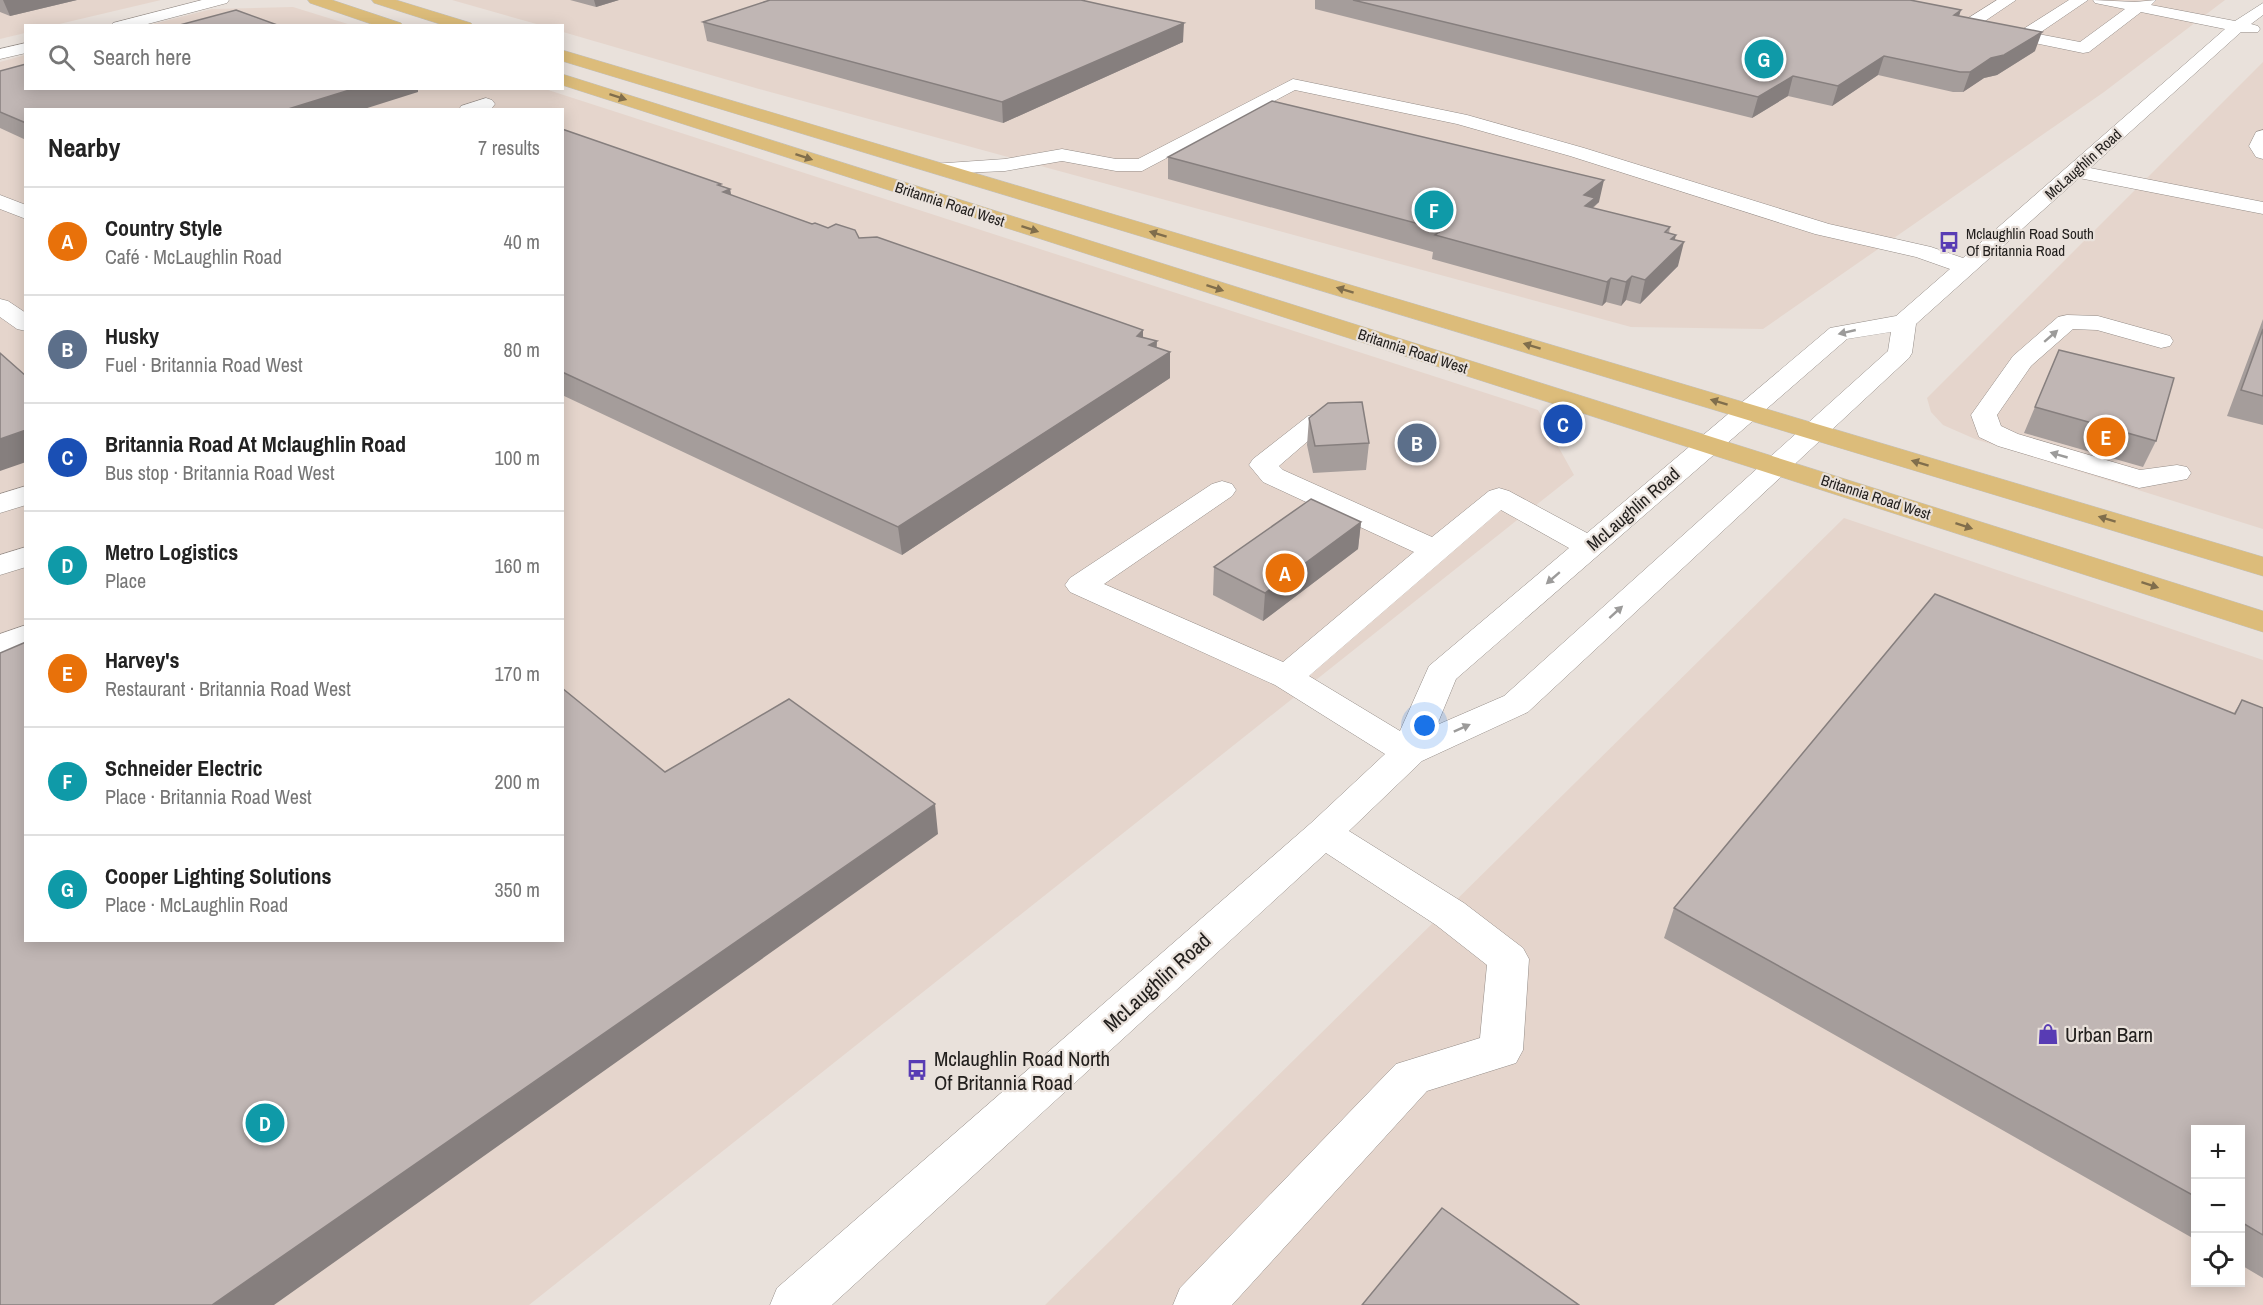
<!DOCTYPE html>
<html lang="en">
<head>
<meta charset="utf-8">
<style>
	body { margin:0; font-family:"Archivo Narrow",sans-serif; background:#f6f6f6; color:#222 }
	.controls { position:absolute; right:18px; bottom:18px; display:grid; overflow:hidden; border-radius:0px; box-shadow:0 3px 15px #0003 }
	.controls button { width:54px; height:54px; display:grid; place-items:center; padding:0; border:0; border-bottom:2px solid #e0e0e0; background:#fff; color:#222; font:30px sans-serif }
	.you { position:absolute; left:1425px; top:726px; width:21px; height:21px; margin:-15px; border:4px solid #fff; border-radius:50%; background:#1a73e8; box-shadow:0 0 0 9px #1a73e833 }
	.badge { display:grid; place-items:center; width:39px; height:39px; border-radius:50%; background:#583cb4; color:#fff; font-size:20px; font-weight:700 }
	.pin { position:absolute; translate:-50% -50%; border:3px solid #fff; box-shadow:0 2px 6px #0006 }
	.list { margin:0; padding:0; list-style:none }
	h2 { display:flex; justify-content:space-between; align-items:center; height:78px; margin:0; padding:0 24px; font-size:26px }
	h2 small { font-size:20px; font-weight:400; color:#767676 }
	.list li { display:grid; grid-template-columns:39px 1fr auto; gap:18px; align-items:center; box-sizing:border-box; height:108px; padding:0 24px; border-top:2px solid #e0e0e0 }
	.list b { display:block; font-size:22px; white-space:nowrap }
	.list p { margin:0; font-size:20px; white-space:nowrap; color:#767676 }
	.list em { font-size:20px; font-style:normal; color:#767676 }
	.icon { flex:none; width:33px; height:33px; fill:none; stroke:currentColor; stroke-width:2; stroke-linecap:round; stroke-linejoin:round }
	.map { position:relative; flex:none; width:2263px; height:1305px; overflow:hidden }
	.search { position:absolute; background:#fff; box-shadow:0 3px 15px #0003; left:24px; top:24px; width:540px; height:66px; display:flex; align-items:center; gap:15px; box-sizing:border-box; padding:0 21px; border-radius:0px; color:#767676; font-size:22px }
	.panel { position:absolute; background:#fff; box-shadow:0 3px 15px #0003; left:24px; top:108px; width:540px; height:834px; border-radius:0px }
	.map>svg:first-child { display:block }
	.built { fill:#e5d5cc; fill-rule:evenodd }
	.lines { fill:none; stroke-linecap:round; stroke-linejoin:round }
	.minor-casing { stroke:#948c87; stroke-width:1 }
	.major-casing { stroke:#c1c1c0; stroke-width:1 }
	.minor { fill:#fff; fill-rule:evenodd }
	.major { fill:#dcbc7a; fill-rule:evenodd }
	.wall { fill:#a59d9b }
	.shaded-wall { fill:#867f7e }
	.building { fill:#c0b6b4; stroke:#867f7e; stroke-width:1.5 }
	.oneway { fill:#806e4c }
	.oneway2 { fill:#9c9b9a }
	.labels { text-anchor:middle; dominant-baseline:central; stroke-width:4.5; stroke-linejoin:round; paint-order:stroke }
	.far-street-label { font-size:15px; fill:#23201e; stroke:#e9e1db }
	.far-poi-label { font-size:15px; fill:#23201e; stroke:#e9e1db; text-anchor:start }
	.street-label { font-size:18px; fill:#23201e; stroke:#e9e1db }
	.near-street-label { font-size:21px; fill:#23201e; stroke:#e9e1db }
	.near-poi-label { font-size:21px; fill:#23201e; stroke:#e9e1db; text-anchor:start }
</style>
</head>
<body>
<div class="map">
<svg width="2263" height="1305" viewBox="0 0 2263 1305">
	<rect width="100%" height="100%" fill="#e9e1db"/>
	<path class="built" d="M0 0H161L55 25 26 26 25 33 0 39Z
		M452 0H2225L2104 92 1763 329 1631 327 759 89 563 32 562 26 540 25Z
		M293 7 351 25 145 26 212 9Z
		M25 55 26 88 545 89 1538 410 1574 475 529 1305H0V62ZM26 110H562V940H26Z
		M2263 62V529L1975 439 1943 425 1931 412 1927 398Z
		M1844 518 2263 660V1305H1045ZM2196 1130H2240V1282H2196Z"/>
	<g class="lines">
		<defs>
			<path id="minor" d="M202 0H229L227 3 140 26H111L113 23Z
				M1997 0H2016L1982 23 2020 31 2069 0H2088L2038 34 2080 42 2125 9 2095 3 2093 0 2135 2 2156 0 2151 5 2235 21 2263 3V15L2251 24 2258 26 2260 29 2258 32H2241L2090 168 2263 202V214L2079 178 1916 324 1912 353 1909 358 1528 712 1422 761 1349 831 1464 903 1523 948 1529 959 1523 1050 1516 1063 1427 1091 1232 1305H1173L1180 1288 1396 1064 1480 1038 1487 965 1436 925 1326 853 832 1305H770L777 1288 1311 823 1385 754 1275 685 1070 592 1065 585 1070 578 1212 484 1222 481 1232 484 1236 490 1232 496 1104 584 1283 662 1414 552 1263 482 1249 465 1253 459 1308 416 1317 414 1326 416 1330 422 1279 466 1283 470 1432 537 1489 491 1499 488 1509 491 1587 533 1830 328 1896 316 1950 269 1916 257 1815 234 1570 156 1457 124 1295 90 1142 171H1116L1062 161 1005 171 939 174 932 172 929 168 932 164 1005 159 1062 149 1116 159H1138L1293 79 1467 115 1584 148 1829 224 1931 247 1963 258 2225 29 2141 12 2089 52 2083 53 1962 28 1960 25 1962 22ZM1891 332 1888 351 1504 696 1437 725 1456 679 1847 339ZM1501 510 1569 548 1429 666 1400 731 1309 676Z
				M26 43V53L0 59V49Z
				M486 98 492 100 495 104 492 108 459 110 461 106Z
				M2263 130V159L2256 157 2249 146 2256 132Z
				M0 195 26 205V219L0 209Z
				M0 299 8 301 26 313V331L17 329 0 317Z
				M2067 315 2098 316 2170 336 2173 341 2170 346 2161 348 2097 330 2073 329 2031 366 1997 415 2001 426 2018 434 2140 470 2177 465 2187 467 2191 473 2187 479 2139 488 1998 446 1979 437 1971 415 2013 356 2058 317Z
				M26 486V505L0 513V494Z
				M26 547V567L0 575V555Z
				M26 625V647L0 656V634Z"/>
			<path id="major" d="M308 0H332L401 23 403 26H377L310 3Z
				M372 0H396L471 23 473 26H446L374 3Z
				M562 50 2263 557V576L562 61Z
				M562 74 2263 611V632L562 85Z"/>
		</defs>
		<use href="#minor" class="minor-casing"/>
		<use href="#major" class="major-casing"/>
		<use href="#minor" class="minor"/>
		<use href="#major" class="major"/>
	</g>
	<path class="wall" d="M0 0H77L10 16 0 12Z
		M570 0H619L596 7Z
		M1315 0H1910L1959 16 2035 51 1997 75 1984 78 1963 92H1953L1878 75 1832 106 1788 96 1752 118 1315 9Z
		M703 22 1183 42 1003 123 707 41Z
		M0 71 26 88H418V92L26 110V140L0 128Z
		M562 129 730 189 731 195 812 224 859 238 1143 337 1157 348 1170 378 902 555 562 395Z
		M1168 157 1599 202 1593 208 1670 227 1669 233 1674 240 1678 266 1640 304 1626 300 1621 306 1606 302 1602 306 1432 259 1433 252 1168 179Z
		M2263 319V425L2227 416Z
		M2059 350 2156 441 2143 467 2024 433Z
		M1309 418 1369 443 1366 470 1313 473 1307 445Z
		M1361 522 1358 549 1263 621 1213 595 1214 567Z
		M2242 700 2263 708V1278L2241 1265V1130H2196V1240L1664 938 1674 908 2234 713Z"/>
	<path class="shaded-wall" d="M3 0H77L10 16Z
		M594 0H619L596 7Z
		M1961 10 1955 29 1954 15Z
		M1184 23 1183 42 1003 123 1002 102Z
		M2042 32 2035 51 1997 75 1984 78 1963 92 1970 72 1991 58Z
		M1884 56 1878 75 1832 106 1838 86Z
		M1793 76 1788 96 1752 118 1758 97Z
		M356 88H418V92L361 110H285Z
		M1604 180 1599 202 1593 207 1590 220 1580 229 1584 195Z
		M730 189 734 212 723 192Z
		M1676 235 1671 255 1684 242 1678 266 1640 304 1645 280 1671 239Z
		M1632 276 1626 300 1621 306 1626 282Z
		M1611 278 1606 302 1602 306 1607 282Z
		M1143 330V355L1137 336Z
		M1157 341 1156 361 1170 352V378L902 555 898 527 1149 345Z
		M26 430V462L0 471V439Z
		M1361 522 1358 549 1263 621 1265 593Z
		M935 804 938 834 274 1305H212Z"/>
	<path class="building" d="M770 0H1081L1184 23 1002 102 703 22Z
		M1353 0H1910L1961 10 1954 15 2042 32 2004 55 1991 58 1970 72H1960L1884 56 1838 86 1793 76 1758 97Z
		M236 10 280 26H176Z
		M26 64V88H356L285 110H26V123L0 112V71Z
		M1272 101 1604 180 1584 195 1595 198 1585 206 1670 227 1665 232 1676 235 1671 239 1684 242 1645 280 1632 276 1626 282 1611 278 1607 282 1435 235 1442 230 1168 157Z
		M562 129 721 184 718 185 730 189 723 192 812 224 815 223 828 228 836 224 855 230 859 238 877 237 1143 330 1137 336 1157 341 1149 345 1170 352 898 527 562 372Z
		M2263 329V396L2241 390Z
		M2059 350 2174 378 2156 441 2035 407Z
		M0 353 26 376V430L0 439Z
		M1362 402 1369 443 1315 446 1309 418 1328 403Z
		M1311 499 1361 522 1265 593 1214 567Z
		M1935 594 2235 714 2242 700 2263 708V1235L2241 1222V1130H2196V1197L1674 908Z
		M26 642V940H562V688L665 772 789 699 935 804 212 1305H0V653Z
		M1442 1208 1579 1305H1362Z"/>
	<defs><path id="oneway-solid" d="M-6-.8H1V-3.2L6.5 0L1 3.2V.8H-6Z" transform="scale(1.5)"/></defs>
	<g class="oneway">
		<use href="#oneway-solid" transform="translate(618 97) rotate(18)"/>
		<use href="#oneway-solid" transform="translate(804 157) rotate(18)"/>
		<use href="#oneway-solid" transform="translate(1030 229) rotate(18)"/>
		<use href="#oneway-solid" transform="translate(1158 234) rotate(-163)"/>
		<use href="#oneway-solid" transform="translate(1215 288) rotate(18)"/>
		<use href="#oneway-solid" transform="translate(1345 290) rotate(-163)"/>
		<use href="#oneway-solid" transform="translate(1532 346) rotate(-163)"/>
		<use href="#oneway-solid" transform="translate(1719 402) rotate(-163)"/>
		<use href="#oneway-solid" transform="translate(1920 463) rotate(-163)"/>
		<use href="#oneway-solid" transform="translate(2107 519) rotate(-163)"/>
		<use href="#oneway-solid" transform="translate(1964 526) rotate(18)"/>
		<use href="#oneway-solid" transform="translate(2150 585) rotate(18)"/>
	</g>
	<g class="oneway2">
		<use href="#oneway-solid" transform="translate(1847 332) rotate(167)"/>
		<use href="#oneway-solid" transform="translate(2051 336) rotate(-41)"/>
		<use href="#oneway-solid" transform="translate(2059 455) rotate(-164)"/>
		<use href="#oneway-solid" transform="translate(1553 578) rotate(139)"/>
		<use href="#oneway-solid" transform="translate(1616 612) rotate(-42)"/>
		<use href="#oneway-solid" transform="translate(1462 728) rotate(-24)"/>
	</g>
	<defs>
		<symbol id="bus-bare" viewBox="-9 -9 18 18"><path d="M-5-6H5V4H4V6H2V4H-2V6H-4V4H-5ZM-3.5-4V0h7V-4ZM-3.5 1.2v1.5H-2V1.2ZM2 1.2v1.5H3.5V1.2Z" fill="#583cb4" stroke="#e9e1db" stroke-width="2.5" paint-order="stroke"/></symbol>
		<symbol id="shop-bare" viewBox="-9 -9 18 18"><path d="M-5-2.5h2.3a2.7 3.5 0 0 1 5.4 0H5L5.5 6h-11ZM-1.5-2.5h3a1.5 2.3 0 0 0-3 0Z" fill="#583cb4" stroke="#e9e1db" stroke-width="2.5" paint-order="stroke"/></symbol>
	</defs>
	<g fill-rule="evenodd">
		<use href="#bus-bare" x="1934" y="227" width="30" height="30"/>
		<use href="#shop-bare" x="2033" y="1019" width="30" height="30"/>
		<use href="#bus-bare" x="902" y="1055" width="30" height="30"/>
	</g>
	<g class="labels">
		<g class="far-street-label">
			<text transform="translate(2083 164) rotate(-42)">McLaughlin Road</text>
			<text transform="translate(950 204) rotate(18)">Britannia Road West</text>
			<text transform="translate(1413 351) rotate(18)">Britannia Road West</text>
			<text transform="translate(1876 497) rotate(18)">Britannia Road West</text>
		</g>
		<g class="far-poi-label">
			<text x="1966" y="233">Mclaughlin Road South<tspan x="1966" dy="17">Of Britannia Road</tspan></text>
		</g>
		<g class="street-label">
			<text transform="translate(1633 509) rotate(-41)">McLaughlin Road</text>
		</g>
		<g class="near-street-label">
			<text transform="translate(1157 982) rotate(-42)">McLaughlin Road</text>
		</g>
		<g class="near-poi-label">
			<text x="2065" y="1034">Urban Barn</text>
			<text x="934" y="1058">Mclaughlin Road North<tspan x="934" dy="24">Of Britannia Road</tspan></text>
		</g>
	</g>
</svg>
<div class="controls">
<button>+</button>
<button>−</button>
<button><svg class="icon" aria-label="locate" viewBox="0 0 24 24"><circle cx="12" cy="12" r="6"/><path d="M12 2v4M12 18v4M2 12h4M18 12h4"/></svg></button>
</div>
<div class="you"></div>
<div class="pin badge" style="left:1285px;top:573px;background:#e8710a">A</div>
<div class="pin badge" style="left:1417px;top:443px;background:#5c6f8a">B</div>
<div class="pin badge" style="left:1563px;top:424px;background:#1a4fb4">C</div>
<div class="pin badge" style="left:265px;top:1123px;background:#0f9aa8">D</div>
<div class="pin badge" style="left:2106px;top:437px;background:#e8710a">E</div>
<div class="pin badge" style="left:1434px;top:210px;background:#0f9aa8">F</div>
<div class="pin badge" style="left:1764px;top:59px;background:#0f9aa8">G</div>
<div class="search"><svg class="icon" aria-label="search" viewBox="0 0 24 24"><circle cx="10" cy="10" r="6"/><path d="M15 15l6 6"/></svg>Search here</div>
<section class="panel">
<h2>Nearby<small>7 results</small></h2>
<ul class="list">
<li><span class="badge" style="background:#e8710a">A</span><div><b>Country Style</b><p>Café · McLaughlin Road</p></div><em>40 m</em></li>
<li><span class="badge" style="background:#5c6f8a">B</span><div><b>Husky</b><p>Fuel · Britannia Road West</p></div><em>80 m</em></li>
<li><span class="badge" style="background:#1a4fb4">C</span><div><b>Britannia Road At Mclaughlin Road</b><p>Bus stop · Britannia Road West</p></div><em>100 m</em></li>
<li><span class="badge" style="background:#0f9aa8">D</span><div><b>Metro Logistics</b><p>Place</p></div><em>160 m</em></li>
<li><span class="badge" style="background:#e8710a">E</span><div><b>Harvey's</b><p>Restaurant · Britannia Road West</p></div><em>170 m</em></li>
<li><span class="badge" style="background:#0f9aa8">F</span><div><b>Schneider Electric</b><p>Place · Britannia Road West</p></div><em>200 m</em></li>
<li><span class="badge" style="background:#0f9aa8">G</span><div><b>Cooper Lighting Solutions</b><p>Place · McLaughlin Road</p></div><em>350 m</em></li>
</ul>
</section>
</div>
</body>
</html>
